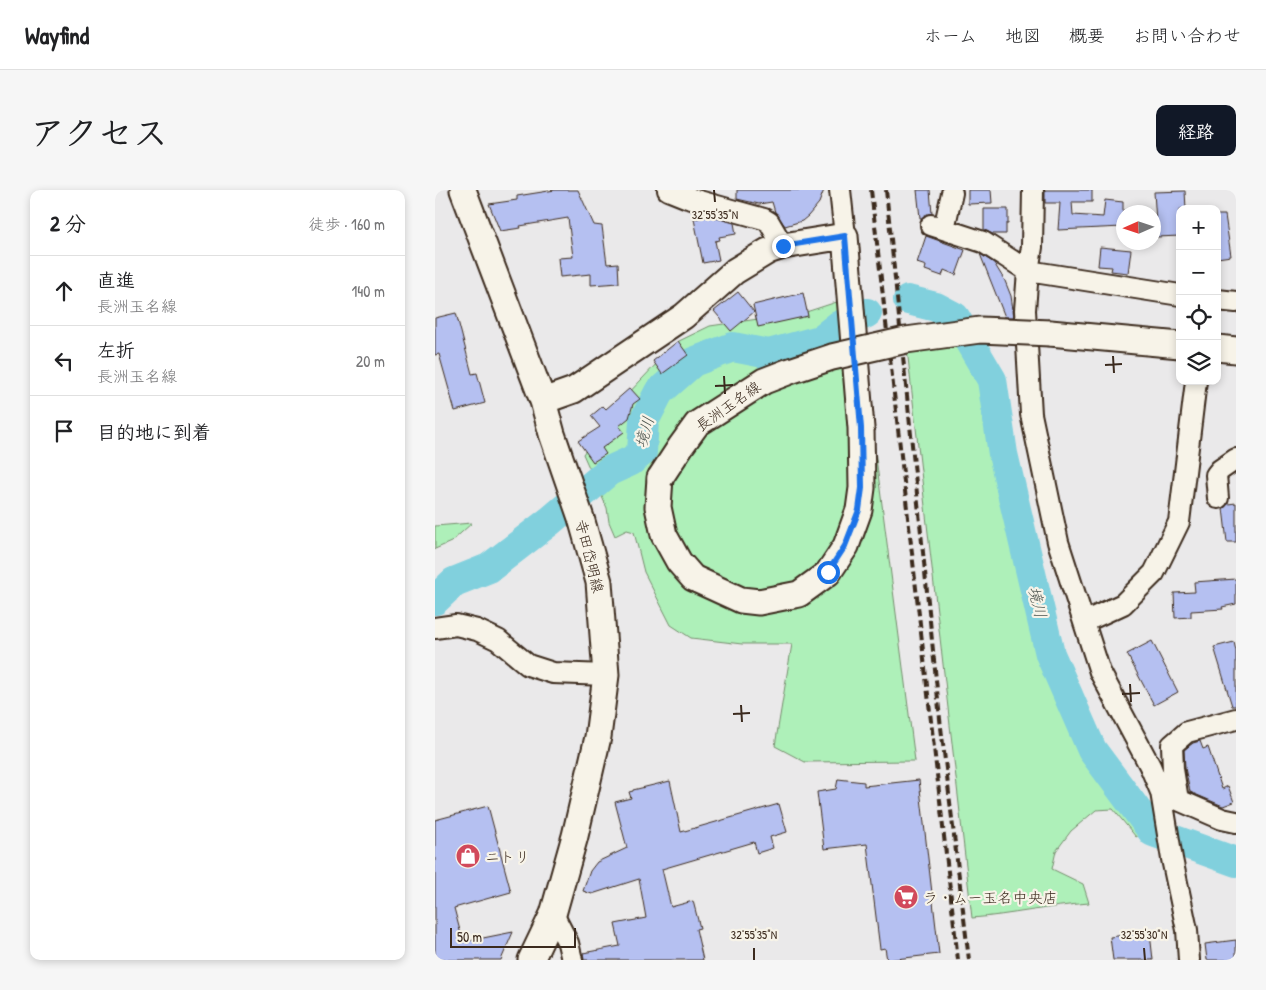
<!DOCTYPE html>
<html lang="ja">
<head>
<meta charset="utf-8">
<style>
	body { margin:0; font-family:"Patrick Hand","Klee One",sans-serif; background:#f6f6f6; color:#202124 }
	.controls { position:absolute; right:15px; top:15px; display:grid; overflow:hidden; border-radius:10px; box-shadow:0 2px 8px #0003 }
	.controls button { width:45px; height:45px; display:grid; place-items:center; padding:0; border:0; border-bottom:1px solid #e0e0e0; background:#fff; color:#202124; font:25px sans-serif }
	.compass { position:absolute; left:681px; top:15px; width:45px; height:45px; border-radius:50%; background:#fff; box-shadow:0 2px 8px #0003; rotate:267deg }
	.scale { position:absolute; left:15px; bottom:12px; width:126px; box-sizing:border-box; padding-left:5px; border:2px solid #3b2a1e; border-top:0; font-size:14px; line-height:18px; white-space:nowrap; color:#3b2a1e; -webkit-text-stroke:4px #f7f3e8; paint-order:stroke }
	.stop { position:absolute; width:15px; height:15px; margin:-11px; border:4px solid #1a73e8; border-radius:50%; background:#fff }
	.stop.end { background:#1a73e8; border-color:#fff; box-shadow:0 1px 5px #0008 }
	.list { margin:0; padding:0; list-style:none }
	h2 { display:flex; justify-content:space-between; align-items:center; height:65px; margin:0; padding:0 20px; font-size:21px }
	h2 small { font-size:16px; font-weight:400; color:#757577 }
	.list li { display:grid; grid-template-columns:32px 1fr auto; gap:15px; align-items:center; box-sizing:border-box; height:70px; padding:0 20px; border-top:1px solid #e0e0e0 }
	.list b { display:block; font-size:19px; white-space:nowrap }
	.list p { margin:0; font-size:16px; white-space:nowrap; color:#757577 }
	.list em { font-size:16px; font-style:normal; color:#757577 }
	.icon { flex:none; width:28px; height:28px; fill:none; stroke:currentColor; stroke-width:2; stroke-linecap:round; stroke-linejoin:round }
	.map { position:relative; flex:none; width:801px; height:770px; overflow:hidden; border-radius:10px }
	header { display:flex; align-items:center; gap:30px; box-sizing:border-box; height:70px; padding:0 25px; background:#fff; border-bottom:1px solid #e0e0e0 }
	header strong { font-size:24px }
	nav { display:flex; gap:28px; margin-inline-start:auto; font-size:18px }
	.intro { display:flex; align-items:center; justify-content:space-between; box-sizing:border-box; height:120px; padding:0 30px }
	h1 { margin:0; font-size:35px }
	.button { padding:12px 22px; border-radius:10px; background:#111827; color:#fff; font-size:18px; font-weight:700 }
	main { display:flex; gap:30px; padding:0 30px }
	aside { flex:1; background:#fff; border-radius:10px; box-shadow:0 2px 8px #0003 }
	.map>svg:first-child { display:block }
	.green { fill:#aef0b9; stroke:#748d6c }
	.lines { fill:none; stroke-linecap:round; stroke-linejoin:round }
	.river { stroke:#81d0dd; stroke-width:30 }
	.building { fill:#b5c0f1; stroke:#3b2a1e }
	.minor-casing { stroke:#3b2a1e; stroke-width:24 }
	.major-casing { stroke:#3b2a1e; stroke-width:29 }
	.minor { stroke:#f7f3e8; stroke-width:20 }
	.major { stroke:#f7f3e8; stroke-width:25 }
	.rail { stroke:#3b2a1e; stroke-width:4; stroke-dasharray:8 4; stroke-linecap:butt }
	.major-bridge-casing { stroke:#3b2a1e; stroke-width:29; stroke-linecap:butt }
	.major-bridge { stroke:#f7f3e8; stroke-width:25 }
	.route { stroke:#1a73e8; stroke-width:6 }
	.ticks { fill:none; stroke:#3b2a1e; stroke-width:2 }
	.labels { text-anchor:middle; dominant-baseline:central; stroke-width:4.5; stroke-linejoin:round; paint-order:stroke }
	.street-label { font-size:15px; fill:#3b2a1e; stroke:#f7f3e8 }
	.poi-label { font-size:15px; fill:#3b2a1e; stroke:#f7f3e8; text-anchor:start }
	.water-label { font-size:16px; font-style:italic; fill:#4c544e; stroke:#f7f3e8 }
	.ticks-label { font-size:12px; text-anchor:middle; fill:#3b2a1e; stroke:#f7f3e8; stroke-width:4.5; stroke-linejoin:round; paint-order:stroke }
</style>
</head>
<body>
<header>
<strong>Wayfind</strong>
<nav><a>ホーム</a><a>地図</a><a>概要</a><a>お問い合わせ</a></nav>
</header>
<div class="intro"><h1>アクセス</h1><a class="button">経路</a></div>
<main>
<aside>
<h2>2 分<small>徒歩 · 160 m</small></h2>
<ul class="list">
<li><svg class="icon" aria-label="ahead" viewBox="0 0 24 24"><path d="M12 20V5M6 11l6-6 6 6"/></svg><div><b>直進</b><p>長洲玉名線</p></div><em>140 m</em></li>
<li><svg class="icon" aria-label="left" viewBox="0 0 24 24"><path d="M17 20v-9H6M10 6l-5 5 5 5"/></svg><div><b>左折</b><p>長洲玉名線</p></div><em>20 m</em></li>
<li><svg class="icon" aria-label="arrive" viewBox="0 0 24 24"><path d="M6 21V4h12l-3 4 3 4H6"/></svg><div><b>目的地に到着</b></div></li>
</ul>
</aside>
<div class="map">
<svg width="801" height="770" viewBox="0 0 801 770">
	<rect width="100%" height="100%" fill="#eae9ea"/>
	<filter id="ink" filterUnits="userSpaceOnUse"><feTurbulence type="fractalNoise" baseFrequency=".02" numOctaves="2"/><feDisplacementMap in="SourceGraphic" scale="10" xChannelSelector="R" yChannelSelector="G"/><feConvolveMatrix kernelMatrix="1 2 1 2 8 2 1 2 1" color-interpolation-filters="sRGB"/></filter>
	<g filter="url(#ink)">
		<path class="green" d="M414 108 427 159 480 571 370 572 340 556 357 454H307L256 448 236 435 209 382 199 342 192 340 180 346 174 332 172 318 148 264 189 208 242 152 275 136 337 127 368 123Z
			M527 126 557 190 568 264 615 464 657 560 718 642 706 644 701 647 678 619 661 620 636 641 621 661 617 679 648 694 654 713C614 716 576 725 537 728L471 150Z
			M37 333 16 352 0 359V336Z"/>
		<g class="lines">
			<path class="river" d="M473 110 501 117 520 127 557 190 568 264 615 464 657 560 718 642 801 672
				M0 410 19 392 54 378 115 331 174 281 196 271 207 262 209 231 224 202 258 172 298 157 334 164 385 150 403 136 432 123"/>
		</g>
		<path class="building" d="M120 0H143L159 35 167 36 172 74 183 73 184 93 156 95V84L125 87 123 68 138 67 133 28 85 36 86 38 65 41 54 14 82 10V6Z
			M302 0H389L384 13 373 26 367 31 350 36 340 22 337 12 324 14 302 9Z
			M482 0H495L497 24H493L487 28H485Z
			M533 0H556L557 13 533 14Z
			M610 0H657V12H637L638 25 668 27 670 10 688 12V37L623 40 625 13H610Z
			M750 1 751 19H745V46L722 47 719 2Z
			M549 19H573V34H571V44H558L549 40Z
			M782 25H790L796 66 782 68Z
			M274 26 299 33 301 44 284 47 285 50 280 51 284 70 268 73 259 29Z
			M491 46 530 60 521 85 509 80 507 86 490 80 491 76 482 73Z
			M665 57 696 60 693 83 676 81 677 77 663 76Z
			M545 64 559 73 570 91 576 106 579 127H570Z
			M303 102 319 122 296 141 279 121Z
			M368 103 373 126 323 137 318 115Z
			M21 123 37 184 42 183 50 213 20 221 4 164 0 165V128Z
			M243 151 253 165 227 184 218 171Z
			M195 198 205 209 198 214 194 228 184 236 189 242 167 258 171 264 158 272 143 251 165 237 156 226 168 216 171 219Z
			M801 313V352H792L788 318 793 314Z
			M801 389V414L787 417 788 419 756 421V427L740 428 739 403 760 402 759 392Z
			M717 451 743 502 719 515 692 464Z
			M799 452 801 461V516H797L779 457Z
			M765 551 768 559 773 557 787 599 793 596 799 612 788 616 755 602 750 578 749 560 758 553Z
			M403 589 429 592V596L484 590 504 764 452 770 450 758 445 759 432 654 389 659 382 602 401 599Z
			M235 591 246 642 344 614 352 642 335 647 338 658 322 663 319 652 227 679 236 717 258 711 265 738 261 739 268 770H149L148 763 185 756 180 734 211 728 204 689 157 704 148 701 155 681 162 672 192 658 180 612 196 608 194 602 198 601V600Z
			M53 616 76 702 19 718 28 752 78 742 66 770H0V630Z
			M704 743V745L715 743 718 770H678L675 747Z
			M801 750V770H772L770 754Z"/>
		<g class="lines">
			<defs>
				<path id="minor" d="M233 0 253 8 329 29 334 32 348 56
					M405 0 410 46
					M598 0 597 57 593 81 590 120 596 224 623 352 665 482 715 576 726 602 737 669 752 740 754 770
					M496 35 548 52 593 81 745 105
					M509 39 517 3
					M782 110 801 112
					M783 308 781 285 785 280 801 269
					M649 432 688 414 719 383 744 332 761 191
					M0 438 21 435 42 440 63 450 93 475 118 483 171 485
					M732 605 787 629 801 632
					M743 610 738 579 737 555 752 542 801 529
					M118 724 133 753 137 770"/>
				<path id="major" d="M28 0 108 211 117 244 146 328 164 392 171 485 163 547 140 646 118 724 96 770
					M615 143 745 155
					M782 158 801 160
					M108 211 139 200 249 126 300 81 333 61 348 56 410 46 426 238 427 298 424 320 411 356 393 383 364 404 324 412 306 410 258 388 244 372 229 345 223 317 225 288"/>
			</defs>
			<use href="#minor" class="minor-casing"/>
			<use href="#major" class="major-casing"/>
			<use href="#minor" class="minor"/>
			<use href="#major" class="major"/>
			<path class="rail" d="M436 0 523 770
				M451 0 505 529 534 770"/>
			<defs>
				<path id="major-bridge" d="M225 288 246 256 262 234 329 191 355 181 397 167 471 150 545 140 615 143"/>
			</defs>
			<use href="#major-bridge" class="major-bridge-casing"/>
			<use href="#major-bridge" class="major-bridge"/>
		</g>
	</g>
	<g class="lines" filter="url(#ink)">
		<path class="route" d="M348 56 410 46 426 238 427 298 424 320 410 356 393 382"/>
	</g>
	<path class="ticks" d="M279 0 280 12M678 166 679 183M670 175 687 174M289 186 290 204M280 196 298 195M695 494 696 512M687 504 705 503M306 515 307 532M298 524 315 523M319 758V770M709 758 710 770"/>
	<defs>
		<symbol id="shop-disc" viewBox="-11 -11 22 22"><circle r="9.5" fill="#d1495b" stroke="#f7f3e8"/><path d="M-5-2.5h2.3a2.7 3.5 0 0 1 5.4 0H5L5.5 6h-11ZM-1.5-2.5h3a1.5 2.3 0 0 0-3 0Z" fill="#fff"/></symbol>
		<symbol id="supermarket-disc" viewBox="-11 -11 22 22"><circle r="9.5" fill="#d1495b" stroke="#f7f3e8"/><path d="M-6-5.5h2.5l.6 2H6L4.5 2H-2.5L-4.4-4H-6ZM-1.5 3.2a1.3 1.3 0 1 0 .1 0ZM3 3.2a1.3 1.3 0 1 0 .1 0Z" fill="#fff"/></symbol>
	</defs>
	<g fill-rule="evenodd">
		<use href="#shop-disc" x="19" y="652" width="28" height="28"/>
		<use href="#supermarket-disc" x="457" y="693" width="28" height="28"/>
	</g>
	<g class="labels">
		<g class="street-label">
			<text transform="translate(293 216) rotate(-35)">長洲玉名線</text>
			<text transform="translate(155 366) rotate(76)">寺田岱明線</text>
		</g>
		<g class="poi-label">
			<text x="50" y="666">ニトリ</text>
			<text x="488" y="707">ラ・ムー玉名中央店</text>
		</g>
		<g class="water-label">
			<text transform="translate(209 242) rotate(-74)">境川</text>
			<text transform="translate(603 412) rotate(77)">境川</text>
		</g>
	</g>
	<g class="ticks-label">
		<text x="280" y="29">32°55'35"N</text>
		<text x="319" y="749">32°55'35"N</text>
		<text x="709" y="749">32°55'30"N</text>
	</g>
</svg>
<div class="controls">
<button>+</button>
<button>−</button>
<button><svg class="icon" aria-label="locate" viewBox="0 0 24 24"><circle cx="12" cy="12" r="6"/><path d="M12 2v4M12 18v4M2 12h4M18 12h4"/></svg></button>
<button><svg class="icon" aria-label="layers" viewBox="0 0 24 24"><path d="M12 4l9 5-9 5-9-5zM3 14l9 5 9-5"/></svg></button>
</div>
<svg class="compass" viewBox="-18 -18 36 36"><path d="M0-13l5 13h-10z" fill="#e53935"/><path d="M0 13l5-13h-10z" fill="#757577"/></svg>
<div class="scale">50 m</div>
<div class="stop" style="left:393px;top:382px"></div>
<div class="stop end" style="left:348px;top:56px"></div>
</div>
</main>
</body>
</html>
